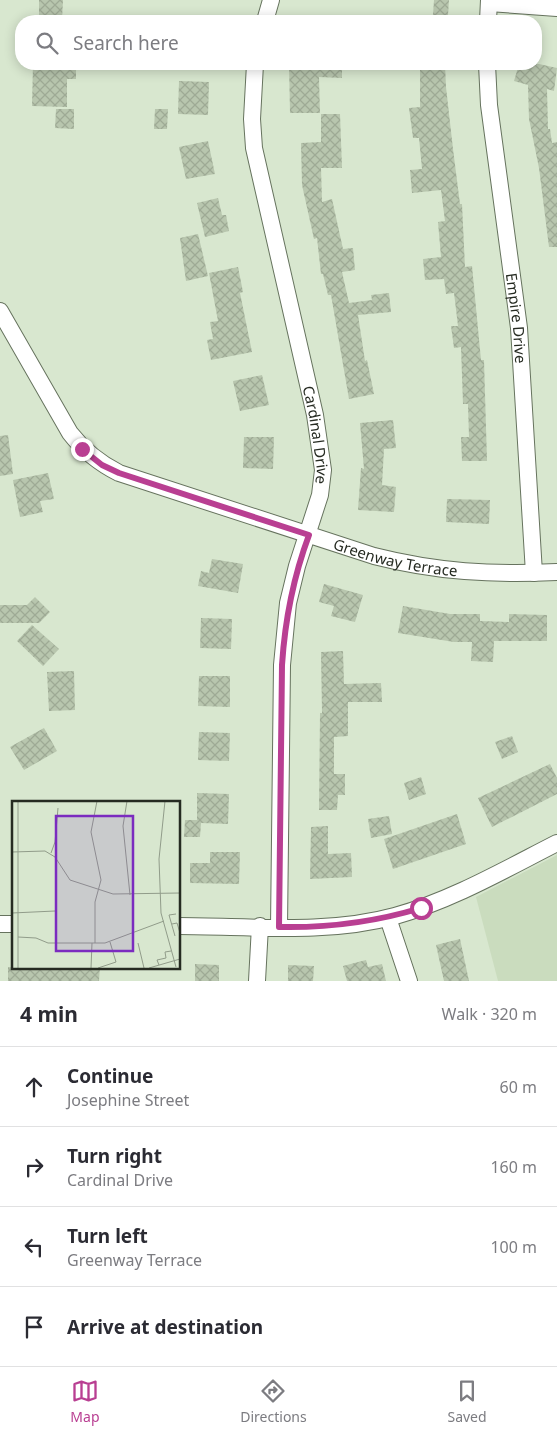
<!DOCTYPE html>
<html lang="en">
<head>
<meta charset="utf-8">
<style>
	body { margin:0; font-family:"Noto Sans",sans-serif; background:#f7f7f7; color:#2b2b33 }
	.stop { position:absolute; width:15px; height:15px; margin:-11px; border:4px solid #b93f92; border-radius:50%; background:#fff }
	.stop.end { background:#b93f92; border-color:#fff; box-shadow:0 1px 5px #0008 }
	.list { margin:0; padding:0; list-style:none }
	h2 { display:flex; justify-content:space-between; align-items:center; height:65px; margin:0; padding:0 20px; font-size:21px }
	h2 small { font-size:16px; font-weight:400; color:#7c7c81 }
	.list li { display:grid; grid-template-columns:32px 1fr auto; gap:15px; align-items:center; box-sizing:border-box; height:80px; padding:0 20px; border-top:1px solid #e1e1e2 }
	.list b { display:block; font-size:19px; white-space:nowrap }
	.list p { margin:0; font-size:16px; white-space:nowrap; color:#7c7c81 }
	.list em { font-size:16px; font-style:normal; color:#7c7c81 }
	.icon { flex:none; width:28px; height:28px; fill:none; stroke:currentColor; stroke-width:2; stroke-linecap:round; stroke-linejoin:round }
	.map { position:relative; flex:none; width:557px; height:981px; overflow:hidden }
	.search { position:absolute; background:#fff; box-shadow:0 2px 12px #0003; left:15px; right:15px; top:15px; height:55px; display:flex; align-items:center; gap:12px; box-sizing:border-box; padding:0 18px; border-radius:20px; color:#7c7c81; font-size:19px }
	.sheet { height:385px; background:#fff }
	nav { display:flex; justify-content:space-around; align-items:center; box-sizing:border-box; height:70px; border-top:1px solid #e1e1e2; background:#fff; font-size:14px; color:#7c7c81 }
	nav a { display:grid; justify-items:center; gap:2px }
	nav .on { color:#b93f92 }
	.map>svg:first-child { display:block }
	.built { fill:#cadcbe }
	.building { fill:url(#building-cross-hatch) }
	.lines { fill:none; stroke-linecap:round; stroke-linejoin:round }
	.minor-casing { stroke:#66735e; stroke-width:18 }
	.minor { stroke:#fff; stroke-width:16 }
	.route { stroke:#b93f92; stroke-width:6 }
	.labels { text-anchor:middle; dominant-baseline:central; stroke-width:4; stroke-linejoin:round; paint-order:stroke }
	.street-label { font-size:15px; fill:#262b22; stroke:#e5f4dc }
	.inset-road { fill:none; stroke:#919c8a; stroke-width:1 }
	.view { fill:#7b2cbf; fill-opacity:0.15; stroke:#7b2cbf; stroke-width:2.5 }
	.inset-edge { fill:none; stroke:#262b22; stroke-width:2.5 }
</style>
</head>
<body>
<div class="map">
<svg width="557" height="981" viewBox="0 0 557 981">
	<defs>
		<pattern id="building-cross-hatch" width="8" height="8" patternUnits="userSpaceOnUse" patternTransform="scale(1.25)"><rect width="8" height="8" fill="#b8c6ae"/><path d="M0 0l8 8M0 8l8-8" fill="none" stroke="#9eaa95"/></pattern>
	</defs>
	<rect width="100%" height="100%" fill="#d8e7cf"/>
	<path class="built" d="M557 855V981H498L476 897Z"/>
	<path class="building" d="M39 0H63L62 20 39 19Z
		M434 0H449L448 15H433Z
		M33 64H76V79H67V107L32 106Z
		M289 64H342V78L319 77 320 113H290Z
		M420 64H445L446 87 453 149 460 204H462L465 267 472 266 481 360H484L487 461H462L461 437H469L468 404H463L461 347 454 348 451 326H458L454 293 446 294 444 279 425 280 423 259 441 257 438 222 445 221 441 190 412 193 410 170 422 169 419 138H413L409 108 420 107Z
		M519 64H539L557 68 554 91 547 89 548 129H550L552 143 557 142V247H549L539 168 529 119 528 85 514 81Z
		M179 81 209 82 208 115 178 114Z
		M56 109H74V129L55 128Z
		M155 109H168L167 129H154Z
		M321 114H340L342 168H321L322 202 332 199 343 249 353 248 355 270 342 272 349 303 372 300 371 295 389 293 391 312 358 315 365 361 367 360 374 394 349 399 331 295H328L323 274H321L317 238 314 239 302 185 301 143 321 142Z
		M208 141 215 174 186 179 179 147Z
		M218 198 222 215H226L229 231 205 237 197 203Z
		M198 234 208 276 186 281 180 238Z
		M238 267 243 292 240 293 252 352 211 360 207 340 213 339 210 322 218 321 209 273Z
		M262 375 269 405 240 411 233 381Z
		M393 420 396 448 384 449 382 485 396 487 394 512 358 510 361 468 364 469 360 423Z
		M8 435 13 474 0 476V436Z
		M244 437H274L273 469 243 468Z
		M48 473 54 499 40 501 43 512 20 517 13 480Z
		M447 499 490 500 489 524 446 522Z
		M212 559 243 564 238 593 198 586 201 571 209 573Z
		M324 584 363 595 355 622 331 616 334 606 319 602Z
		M35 597 50 612 39 623H0V605H27Z
		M403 606 450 614H480V621L509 622V614L547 615V641H494L493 662 471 661 472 642H454L398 633Z
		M201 618 232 619 231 649 200 648Z
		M32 625 59 649 43 666 17 641Z
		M343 651 344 684 381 683 382 702H348V736L334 737V774H345V795H338L337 810H319L320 713H322L321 652Z
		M74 671 75 710 49 711 47 672Z
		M199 676H230V707L198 706Z
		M44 728 57 751 24 770 10 747Z
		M199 732 230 733 229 761 198 760Z
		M512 736 518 752 502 759 495 742Z
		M550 764 557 778V794L492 827 478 798Z
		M421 777 426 794 409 800 404 783Z
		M197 793 229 794 228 824 201 823 200 837H184L185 820H197Z
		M457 814 466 844 393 869 384 839Z
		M389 816 392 834 371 838 368 819Z
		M328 826V854L351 853 352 877 310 879 311 827Z
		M210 852H240L239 884 190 883V863H210Z
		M460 939 469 981H444L436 945Z
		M366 960 368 967 382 964 386 981H347L343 966Z
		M195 964 219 965V981H195Z
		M288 965 314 966 313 981H288Z
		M8 967H100L99 981H8Z"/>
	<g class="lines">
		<defs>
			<g id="minor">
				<path d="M489 3 557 8"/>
				<path d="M265 21 271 0"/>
				<path d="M488 21 489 0"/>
				<path id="s1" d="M255 64 252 119 254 148 315 415 323 470 320 495 297 566 288 603 282 665 279 927"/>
				<path id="s2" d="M487 64 489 105 519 328 534 573"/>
				<path id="s3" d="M0 311 70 433C84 451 99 463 119 473L374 556C437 572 492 575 557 572"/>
				<path d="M388 918 409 981"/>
				<path d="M0 924H14"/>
				<path d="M179 926C249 926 326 935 395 916 452 900 504 870 557 843"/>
				<path d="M257 981 260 926"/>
			</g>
		</defs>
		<use href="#minor" class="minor-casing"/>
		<use href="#minor" class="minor"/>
	</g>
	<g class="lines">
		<path class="route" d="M82 449 102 465 119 473 309 535C293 578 285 619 282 665L279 927C328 928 375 922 421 908"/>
	</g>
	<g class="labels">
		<g class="street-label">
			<text stroke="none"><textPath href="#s2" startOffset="256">Empire Drive</textPath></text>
			<text stroke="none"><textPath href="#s1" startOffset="378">Cardinal Drive</textPath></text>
			<text stroke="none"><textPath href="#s3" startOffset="494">Greenway Terrace</textPath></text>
		</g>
	</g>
	<g transform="translate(12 801)">
		<rect width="168" height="168" fill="#d8e7cf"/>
		<path class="inset-road" d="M115 0 111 25 118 94M153 0 147 58 149 112 164 166M0 51 33 50 43 56 58 79 101 93 168 92M39 52 43 41 46 7M0 112 43 110M160 123 165 122 168 132M163 135 157 114 164 113M6 136 24 137 36 142H93L152 120M83 142V101L89 79 79 31 85 0M126 142 132 167M147 164 145 159 154 157 153 151 159 150M6 167V0M79 167 80 142M86 167 104 161 98 141M137 167 168 158"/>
		<path class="view" d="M44 15H121V150H44Z"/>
		<rect width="168" height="168" class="inset-edge"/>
	</g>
</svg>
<div class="stop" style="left:421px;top:908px"></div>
<div class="stop end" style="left:82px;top:449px"></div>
<div class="search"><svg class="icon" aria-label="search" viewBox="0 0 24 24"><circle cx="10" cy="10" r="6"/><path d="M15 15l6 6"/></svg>Search here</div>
</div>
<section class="sheet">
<h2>4 min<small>Walk · 320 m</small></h2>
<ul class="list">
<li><svg class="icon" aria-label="ahead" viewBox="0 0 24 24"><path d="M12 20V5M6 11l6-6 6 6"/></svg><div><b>Continue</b><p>Josephine Street</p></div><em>60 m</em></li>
<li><svg class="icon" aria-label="right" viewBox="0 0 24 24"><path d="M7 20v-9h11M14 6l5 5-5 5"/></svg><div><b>Turn right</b><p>Cardinal Drive</p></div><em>160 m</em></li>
<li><svg class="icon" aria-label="left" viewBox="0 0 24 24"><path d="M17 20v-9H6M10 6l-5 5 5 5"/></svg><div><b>Turn left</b><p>Greenway Terrace</p></div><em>100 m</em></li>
<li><svg class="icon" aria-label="arrive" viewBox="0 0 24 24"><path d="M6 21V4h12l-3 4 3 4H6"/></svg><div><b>Arrive at destination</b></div></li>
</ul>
</section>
<nav>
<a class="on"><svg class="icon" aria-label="map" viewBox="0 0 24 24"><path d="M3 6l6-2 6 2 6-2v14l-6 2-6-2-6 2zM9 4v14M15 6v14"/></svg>Map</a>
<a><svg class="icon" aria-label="directions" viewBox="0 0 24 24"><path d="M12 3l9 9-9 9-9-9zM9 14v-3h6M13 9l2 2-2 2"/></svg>Directions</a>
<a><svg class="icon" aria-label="saved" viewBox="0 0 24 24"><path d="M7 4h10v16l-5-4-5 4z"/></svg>Saved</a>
</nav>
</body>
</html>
